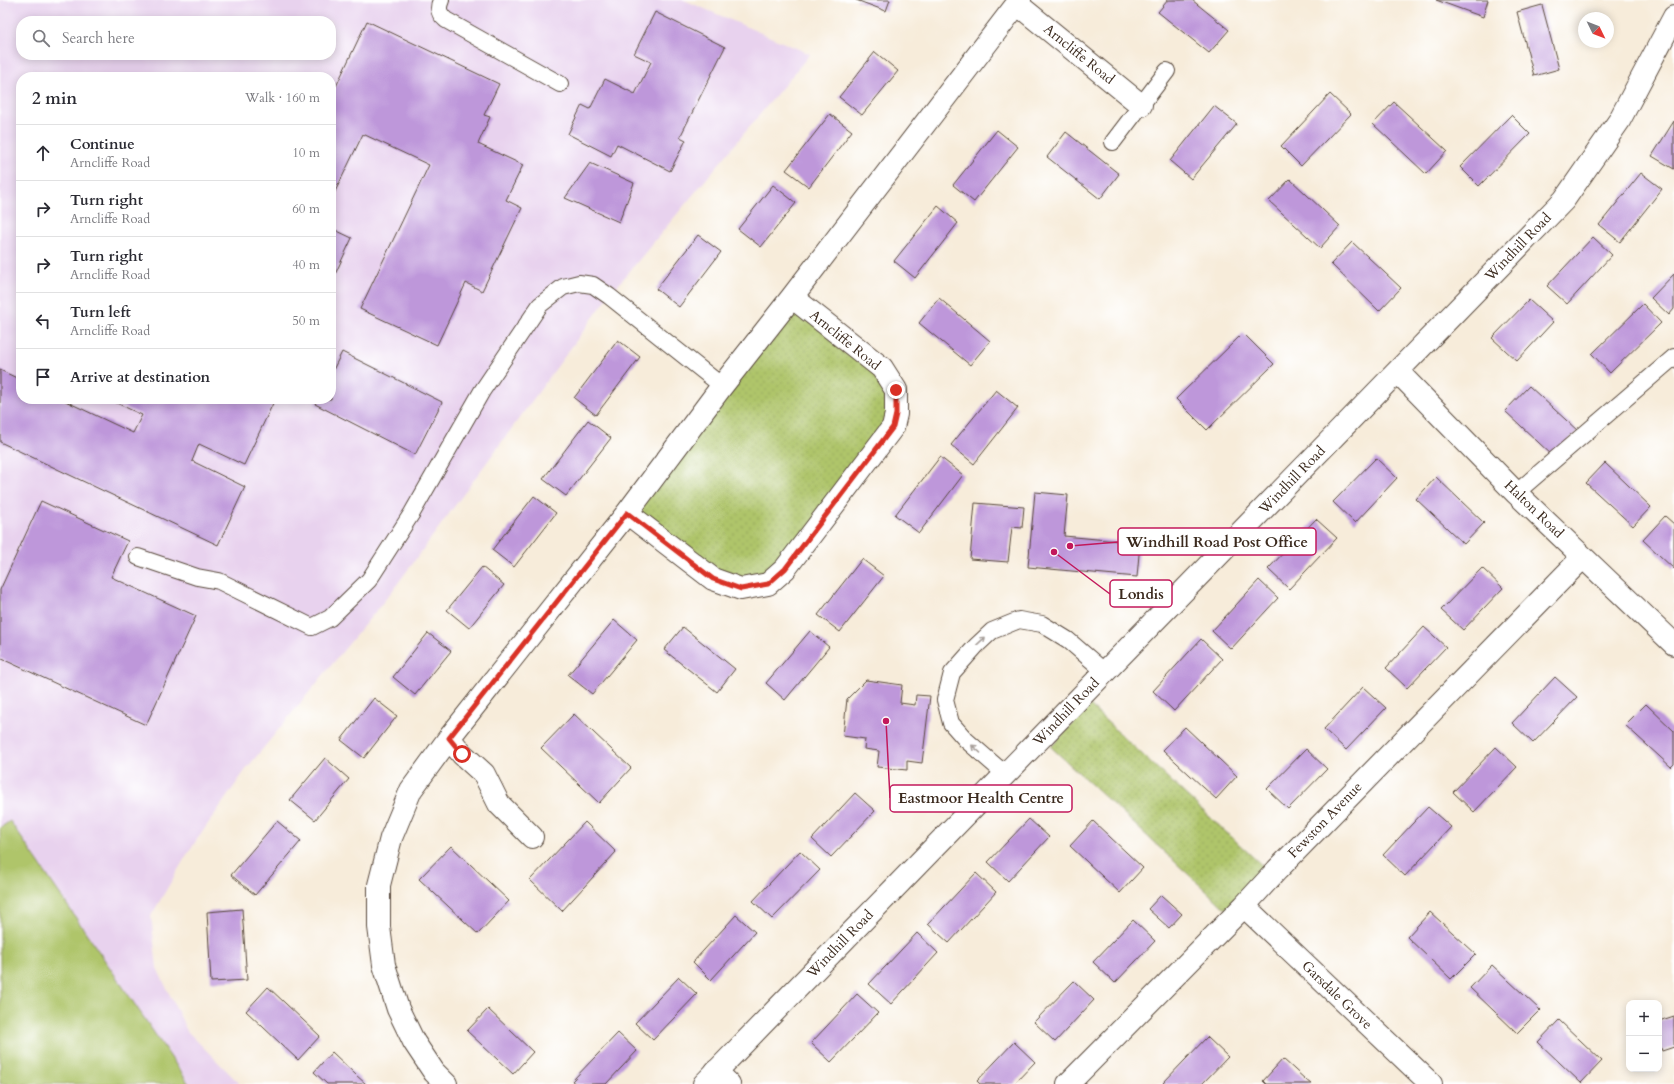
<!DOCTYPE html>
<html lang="en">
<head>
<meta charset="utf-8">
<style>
	body { margin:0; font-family:Cardo,serif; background:#f7f7f7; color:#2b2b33 }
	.controls { position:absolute; right:12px; bottom:12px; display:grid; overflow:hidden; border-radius:8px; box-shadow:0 2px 10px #0003 }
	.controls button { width:36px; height:36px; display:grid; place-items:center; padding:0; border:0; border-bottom:1px solid #e1e1e2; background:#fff; color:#2b2b33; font:20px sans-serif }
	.compass { position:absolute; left:1578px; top:12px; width:36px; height:36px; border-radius:50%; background:#fff; box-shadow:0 2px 10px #0003; rotate:133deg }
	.stop { position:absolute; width:12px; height:12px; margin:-9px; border:3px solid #d93025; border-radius:50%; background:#fff }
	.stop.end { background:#d93025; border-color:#fff; box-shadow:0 1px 4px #0008 }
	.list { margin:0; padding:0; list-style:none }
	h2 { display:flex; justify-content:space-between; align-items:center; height:52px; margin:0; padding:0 16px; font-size:17px }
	h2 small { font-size:13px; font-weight:400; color:#7c7c81 }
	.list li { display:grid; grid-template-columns:26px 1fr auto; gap:12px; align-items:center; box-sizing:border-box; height:56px; padding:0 16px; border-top:1px solid #e1e1e2 }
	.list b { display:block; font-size:15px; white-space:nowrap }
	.list p { margin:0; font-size:13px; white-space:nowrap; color:#7c7c81 }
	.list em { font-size:13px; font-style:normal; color:#7c7c81 }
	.icon { flex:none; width:22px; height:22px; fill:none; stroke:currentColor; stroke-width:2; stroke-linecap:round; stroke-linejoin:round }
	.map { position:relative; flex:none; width:1674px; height:1084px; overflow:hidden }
	.search { position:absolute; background:#fff; box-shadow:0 2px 10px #0003; left:16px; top:16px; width:320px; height:44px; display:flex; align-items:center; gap:10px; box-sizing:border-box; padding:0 14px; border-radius:16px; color:#7c7c81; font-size:15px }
	.panel { position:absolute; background:#fff; box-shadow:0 2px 10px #0003; left:16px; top:72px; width:320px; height:332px; border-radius:16px }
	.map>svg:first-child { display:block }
	.built { fill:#e8d2ee; fill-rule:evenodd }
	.green { fill:url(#green-dots); stroke:#757844 }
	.pitch { fill:#afc56a; stroke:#757844 }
	.building { fill:#be97da }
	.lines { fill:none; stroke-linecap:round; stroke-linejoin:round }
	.service-casing { stroke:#57473a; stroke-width:18 }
	.minor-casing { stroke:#57473a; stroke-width:24 }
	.tertiary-casing { stroke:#57473a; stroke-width:24 }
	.service { stroke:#fff; stroke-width:16 }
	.minor { stroke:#fff; stroke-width:22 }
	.tertiary { stroke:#fff; stroke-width:22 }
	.oneway { stroke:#a79f9a }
	.route { stroke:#d93025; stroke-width:5 }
	.labels { text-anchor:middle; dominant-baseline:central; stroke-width:4; stroke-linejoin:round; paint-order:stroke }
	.street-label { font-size:14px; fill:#3b2a1e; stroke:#fff }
	.leader { fill:none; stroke:#c2185b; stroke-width:1.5 }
	.callout-dot { fill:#c2185b; stroke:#fff; stroke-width:1.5 }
	.callout { fill:#fff; stroke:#c2185b; stroke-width:1.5 }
	.callout-label { font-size:15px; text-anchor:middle; font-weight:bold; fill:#3b2a1e }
</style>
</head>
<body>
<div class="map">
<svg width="1674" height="1084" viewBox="0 0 1674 1084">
	<defs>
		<pattern id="green-dots" width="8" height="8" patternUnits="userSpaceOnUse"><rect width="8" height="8" fill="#afc56a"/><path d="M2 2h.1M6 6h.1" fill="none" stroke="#97a95b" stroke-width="1.8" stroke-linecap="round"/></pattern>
	</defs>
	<rect width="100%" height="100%" fill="#fff"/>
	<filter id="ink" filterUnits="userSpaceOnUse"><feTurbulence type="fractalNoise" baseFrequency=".025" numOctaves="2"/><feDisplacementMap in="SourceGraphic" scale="8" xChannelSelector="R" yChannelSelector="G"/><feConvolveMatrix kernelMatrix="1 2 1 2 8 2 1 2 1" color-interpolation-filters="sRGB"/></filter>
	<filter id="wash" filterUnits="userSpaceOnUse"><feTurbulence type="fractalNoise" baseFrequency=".012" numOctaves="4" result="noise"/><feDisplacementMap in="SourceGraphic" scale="16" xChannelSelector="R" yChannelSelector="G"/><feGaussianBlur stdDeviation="0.9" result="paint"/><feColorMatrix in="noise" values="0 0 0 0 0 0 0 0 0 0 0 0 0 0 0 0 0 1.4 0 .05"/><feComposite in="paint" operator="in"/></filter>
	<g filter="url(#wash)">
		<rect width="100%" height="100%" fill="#f7ecda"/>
		<path class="built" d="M0 0H684L810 54 609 296 393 590 247 768 189 851 151 916 157 968 187 1031 240 1084H0ZM21 21H331V55H21ZM21 77H331V399H21Z"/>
		<path class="green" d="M792 297 882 368 896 414 785 569 741 589 627 513Z
			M1090 706 1267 870 1229 912 1051 747Z"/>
		<path class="pitch" d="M10 821 189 1084H0V828Z"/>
		<g id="blocks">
			<path class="building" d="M856 0H890L886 11Z
				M1168 0H1192L1229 30 1209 53 1158 12Z
				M1436 0H1488L1483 17Z
				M1542 5 1559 69 1534 76 1517 12Z
				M655 12 725 47 680 137 686 140 670 171 617 144 611 156 568 134 582 105 590 109 605 79 635 94 651 62 634 54Z
				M367 21 499 84 484 115 490 117 478 144 523 165 506 200 522 208 482 291 466 283 437 345 360 309 429 165 363 134 331 200V97Z
				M875 52 898 71 862 115 839 97Z
				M1330 94 1351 114 1301 166 1281 146Z
				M1394 102 1447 151 1426 174 1373 124Z
				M1214 106 1237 124 1191 179 1170 161Z
				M830 114 852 131 809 187 786 170Z
				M1511 115 1530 134 1479 186 1460 167Z
				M1674 121V169L1652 156Z
				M997 130 1018 147 974 202 953 185Z
				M1066 132 1119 174 1100 199 1047 157Z
				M590 163 634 183 619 222 565 198Z
				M1641 173 1662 189 1620 242 1599 225Z
				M1290 179 1340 226 1320 248 1269 201Z
				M773 185 796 203 761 247 738 229Z
				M938 206 958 223 915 278 894 261Z
				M331 228 352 238 331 283Z
				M698 235 721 252 679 307 656 289Z
				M1593 237 1612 255 1567 304 1547 286Z
				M1352 242 1401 288 1379 311 1331 264Z
				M1674 274V309L1669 315 1651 298Z
				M939 298 990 341 970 365 919 323Z
				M1529 300 1553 322 1517 361 1492 338Z
				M1643 304 1661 323 1610 373 1592 354Z
				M1243 333 1274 364 1207 430 1176 399Z
				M618 340 640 357 596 415 574 398Z
				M342 352 442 402 415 455 315 404 318 399H331V374Z
				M0 370 21 380V399H61L133 433 142 415 108 399H275L244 465 199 444 192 461 245 487 218 545 0 442Z
				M1529 386 1578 431 1554 457 1505 411Z
				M996 390 1018 408 974 464 951 445Z
				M588 420 611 438 566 496 543 479Z
				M940 457 963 475 919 533 895 515Z
				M1376 458 1397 478 1355 523 1333 502Z
				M1605 463 1651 507 1633 526 1586 483Z
				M1436 477 1484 523 1464 544 1416 499Z
				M1035 492 1068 495 1064 536 1140 543 1137 577 1028 567Z
				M534 496 556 513 514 567 492 550Z
				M41 501 128 541 111 577 196 616 146 725 0 658V590Z
				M975 503 1024 507 1022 528 1012 527 1008 562 970 559Z
				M1665 516 1674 524V569L1643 540Z
				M1316 519 1337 538 1289 589 1268 569Z
				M862 559 884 576 840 632 818 615Z
				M482 567 504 585 469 628 447 610Z
				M1482 568 1503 588 1463 630 1441 610Z
				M1259 580 1278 598 1231 649 1212 631Z
				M614 620 637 640 592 694 568 675Z
				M683 627 735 669 717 692 664 650Z
				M1424 627 1446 647 1407 688 1386 668Z
				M810 631 829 647 785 700 766 683Z
				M428 633 451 651 415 695 393 677Z
				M1201 639 1222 659 1174 711 1153 691Z
				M1555 677 1577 697 1533 743 1512 723Z
				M866 680 902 685 900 703 915 705 916 695 930 696 922 763 907 761V770L877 767 879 751 864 749 865 739 843 736 847 699Z
				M1363 687 1386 708 1346 750 1324 729Z
				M374 698 397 716 364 758 341 740Z
				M1646 704 1674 731V764L1671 767 1625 725Z
				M574 714 631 768 599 803 541 748Z
				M1185 727 1237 776 1216 799 1163 750Z
				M1496 747 1517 767 1474 812 1453 792Z
				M1306 749 1327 769 1288 809 1267 789Z
				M325 758 349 779 315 820 290 800Z
				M855 793 875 811 831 857 812 839Z
				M1428 807 1451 827 1405 876 1383 855Z
				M1029 819 1049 837 1008 881 988 862Z
				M277 821 301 841 255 895 231 875Z
				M1093 821 1143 868 1120 893 1070 846Z
				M585 822 616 852 562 911 530 880Z
				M451 846 509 901 478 934 419 879Z
				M800 851 820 870 772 919 753 901Z
				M976 873 996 892 949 943 928 924Z
				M1161 895 1182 914 1169 928 1148 909Z
				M242 909 247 980 211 982 207 912Z
				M1430 912 1476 954 1451 979 1407 937Z
				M736 915 755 932 711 980 693 962Z
				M1133 920 1155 941 1115 983 1093 962Z
				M917 933 938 953 891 1004 869 984Z
				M1492 965 1540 1010 1517 1033 1470 988Z
				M679 977 697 994 653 1040 635 1023Z
				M1074 981 1094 1000 1055 1042 1034 1022Z
				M268 987 320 1036 298 1060 246 1011Z
				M857 994 878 1013 831 1062 811 1043Z
				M488 1009 533 1052 513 1074 467 1031Z
				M1674 1016V1047L1662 1051 1659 1042V1021Z
				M1559 1020 1602 1061 1581 1083 1538 1042Z
				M618 1033 637 1051 606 1084H576L572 1081Z
				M1207 1037 1228 1057 1202 1084H1165L1163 1083Z
				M1014 1042 1035 1062 1014 1084H980L977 1081Z
				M332 1052 356 1075 366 1084H327L314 1072Z
				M1283 1059 1306 1080 1311 1084H1266L1263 1081Z"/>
		</g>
	</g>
	<g filter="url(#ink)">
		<use href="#blocks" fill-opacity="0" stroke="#57473a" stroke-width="1"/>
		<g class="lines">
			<defs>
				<path id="service" d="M441 0C437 9 439 14 446 20L560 84
					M1113 142 1167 71
					M1516 493 1674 357
					M138 557 197 577 219 581 312 627 330 618 369 580 412 513 482 391 540 305 563 287 579 283 593 285 609 296 722 386
					M1005 774 966 740 951 723 945 700 952 673 976 646 992 631 1019 620 1042 624 1068 640 1105 672"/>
				<path id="minor" d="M1017 4 1141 105
					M1398 372 1516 493 1674 644
					M627 513 713 579 741 589 768 584 785 569 893 427 896 414V390L882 368 792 297
					M449 738 462 754 484 774 499 804 532 837
					M1244 906 1431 1084
					M716 1071 729 1084
					M446 1084 434 1072 414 1042 398 1009 384 965 379 927V885L391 838 411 790 449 738 627 513 722 386 792 297 1020 0
					M1068 1084 1244 906 1277 870 1583 557"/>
				<path id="tertiary" d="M704 1084 1564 200 1619 121 1674 17"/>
			</defs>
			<use href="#service" class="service-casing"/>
			<use href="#minor" class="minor-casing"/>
			<use href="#tertiary" class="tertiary-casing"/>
			<use href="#service" class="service"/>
			<use href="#minor" class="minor"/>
			<use href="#tertiary" class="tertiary"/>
		</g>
		<defs><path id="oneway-shaft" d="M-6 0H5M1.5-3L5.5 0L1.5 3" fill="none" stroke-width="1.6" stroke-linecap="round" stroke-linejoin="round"/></defs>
		<g class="oneway">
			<use href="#oneway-shaft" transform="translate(981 641) rotate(-43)"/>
			<use href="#oneway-shaft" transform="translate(976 749) rotate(-139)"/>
		</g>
	</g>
	<g class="lines" filter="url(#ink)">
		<path class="route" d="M462 754 449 738 627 513 713 579 741 589 768 584 785 569 893 427 896 414V390"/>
	</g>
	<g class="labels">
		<g class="street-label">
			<text transform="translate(1079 54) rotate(39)">Arncliffe Road</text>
			<text transform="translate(1518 247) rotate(-46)">Windhill Road</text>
			<text transform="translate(845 340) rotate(39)">Arncliffe Road</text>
			<text transform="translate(1292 480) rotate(-46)">Windhill Road</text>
			<text transform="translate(1534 509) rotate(44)">Halton Road</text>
			<text transform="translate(1066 712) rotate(-46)">Windhill Road</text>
			<text transform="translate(1325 820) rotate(-46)">Fewston Avenue</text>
			<text transform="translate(840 944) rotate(-46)">Windhill Road</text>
			<text transform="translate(1337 995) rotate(44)">Garsdale Grove</text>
		</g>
	</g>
	<path class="leader" d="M1070 546L1118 542M1054 552L1110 594M886 721L890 798"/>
	<g class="callout-dot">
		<circle cx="1070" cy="546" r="4"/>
		<circle cx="1054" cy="552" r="4"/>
		<circle cx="886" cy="721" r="4"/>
	</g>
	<g class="callout">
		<rect x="1118" y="528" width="198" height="27" rx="4"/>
		<rect x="1110" y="580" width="62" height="27" rx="4"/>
		<rect x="890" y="785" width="182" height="27" rx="4"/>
	</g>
	<g class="callout-label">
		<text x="1217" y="547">Windhill Road Post Office</text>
		<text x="1141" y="599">Londis</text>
		<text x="981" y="803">Eastmoor Health Centre</text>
	</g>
</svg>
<div class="controls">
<button>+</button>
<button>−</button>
</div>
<svg class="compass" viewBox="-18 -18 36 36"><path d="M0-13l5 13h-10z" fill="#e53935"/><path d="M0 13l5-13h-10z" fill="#7c7c81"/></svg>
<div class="stop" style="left:462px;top:754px"></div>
<div class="stop end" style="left:896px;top:390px"></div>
<div class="search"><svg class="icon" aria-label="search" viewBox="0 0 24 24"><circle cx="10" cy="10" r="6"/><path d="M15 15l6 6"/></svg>Search here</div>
<section class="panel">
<h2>2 min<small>Walk · 160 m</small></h2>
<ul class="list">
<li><svg class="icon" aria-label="ahead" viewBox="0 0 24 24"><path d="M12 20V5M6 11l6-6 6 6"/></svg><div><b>Continue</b><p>Arncliffe Road</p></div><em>10 m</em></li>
<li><svg class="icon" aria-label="right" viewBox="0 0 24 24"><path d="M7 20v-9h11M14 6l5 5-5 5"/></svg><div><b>Turn right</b><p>Arncliffe Road</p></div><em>60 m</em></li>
<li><svg class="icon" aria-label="right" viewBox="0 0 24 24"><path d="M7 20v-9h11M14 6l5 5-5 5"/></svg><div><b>Turn right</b><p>Arncliffe Road</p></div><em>40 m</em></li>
<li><svg class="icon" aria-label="left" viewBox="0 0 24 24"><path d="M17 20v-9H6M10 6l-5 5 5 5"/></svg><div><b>Turn left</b><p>Arncliffe Road</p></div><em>50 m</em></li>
<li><svg class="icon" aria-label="arrive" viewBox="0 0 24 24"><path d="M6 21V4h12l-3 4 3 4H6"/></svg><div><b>Arrive at destination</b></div></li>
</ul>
</section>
</div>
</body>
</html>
